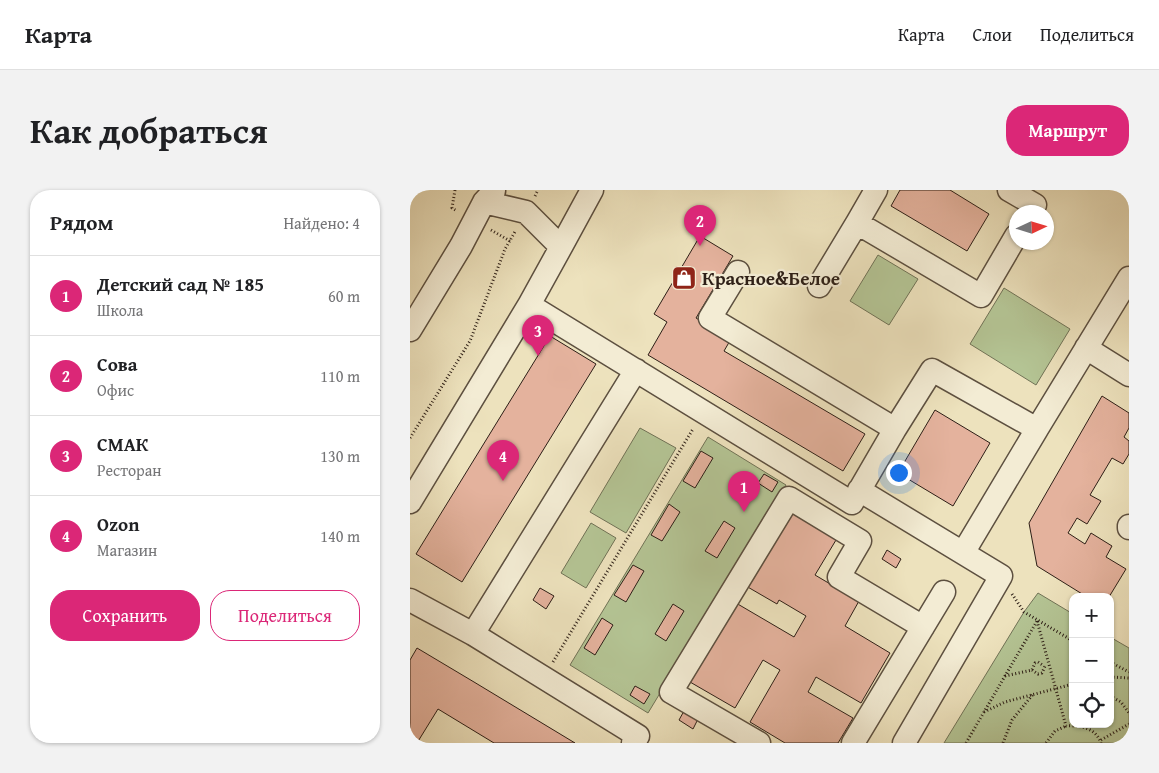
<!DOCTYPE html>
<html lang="ru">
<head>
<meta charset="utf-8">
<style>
	body { margin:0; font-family:"Gentium Book Plus",serif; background:#f2f2f2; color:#202124 }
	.controls { position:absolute; right:15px; bottom:15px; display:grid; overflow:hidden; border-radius:10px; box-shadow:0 1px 4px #0004 }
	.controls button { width:45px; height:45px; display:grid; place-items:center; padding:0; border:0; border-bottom:1px solid #e0e0e0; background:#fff; color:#202124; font:25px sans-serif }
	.compass { position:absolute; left:599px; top:15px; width:45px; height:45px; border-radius:50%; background:#fff; box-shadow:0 1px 4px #0004; rotate:86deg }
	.you { position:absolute; left:488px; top:282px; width:18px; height:18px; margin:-12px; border:4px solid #fff; border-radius:50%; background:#1a73e8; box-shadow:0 0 0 8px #1a73e833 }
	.badge { display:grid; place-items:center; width:32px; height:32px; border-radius:50%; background:#db2777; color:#fff; font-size:16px; font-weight:700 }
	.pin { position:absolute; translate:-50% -41px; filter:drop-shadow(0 1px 2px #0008) }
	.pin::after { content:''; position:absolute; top:26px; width:18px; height:15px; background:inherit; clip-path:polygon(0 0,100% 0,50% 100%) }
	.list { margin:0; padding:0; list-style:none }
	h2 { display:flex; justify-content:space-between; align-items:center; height:65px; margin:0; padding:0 20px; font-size:21px }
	h2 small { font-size:16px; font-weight:400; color:#757577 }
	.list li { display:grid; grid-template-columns:32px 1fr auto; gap:15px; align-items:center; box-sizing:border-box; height:80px; padding:0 20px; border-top:1px solid #e0e0e0 }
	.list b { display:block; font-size:19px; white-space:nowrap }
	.list p { margin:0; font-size:16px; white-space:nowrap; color:#757577 }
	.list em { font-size:16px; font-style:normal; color:#757577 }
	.actions { display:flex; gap:10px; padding:15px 20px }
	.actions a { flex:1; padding:11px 0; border:1px solid #db2777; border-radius:20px; text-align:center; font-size:18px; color:#db2777 }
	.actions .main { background:#db2777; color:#fff }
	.icon { flex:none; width:28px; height:28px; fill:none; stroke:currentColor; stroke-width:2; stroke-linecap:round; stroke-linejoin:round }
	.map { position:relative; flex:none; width:719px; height:553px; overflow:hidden; border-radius:20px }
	header { display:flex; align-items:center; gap:30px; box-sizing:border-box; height:70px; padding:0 25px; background:#fff; border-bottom:1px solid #e0e0e0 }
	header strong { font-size:24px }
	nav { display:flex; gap:28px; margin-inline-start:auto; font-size:18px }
	.intro { display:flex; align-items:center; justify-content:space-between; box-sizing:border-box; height:120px; padding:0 30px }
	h1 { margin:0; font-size:35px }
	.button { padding:12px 22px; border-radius:20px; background:#db2777; color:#fff; font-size:18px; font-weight:700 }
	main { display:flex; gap:30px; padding:0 30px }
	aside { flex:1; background:#fff; border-radius:20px; box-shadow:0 1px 4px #0004 }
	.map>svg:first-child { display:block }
	.green { fill:#b4c494; stroke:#707256 }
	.building { fill:#e4b29d; stroke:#2d1f17 }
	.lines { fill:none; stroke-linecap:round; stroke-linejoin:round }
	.minor-casing { stroke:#5d5040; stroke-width:25 }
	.path { stroke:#2d1f17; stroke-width:3; stroke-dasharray:1 2.5; stroke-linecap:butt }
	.minor { stroke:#f3ecd4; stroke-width:22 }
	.labels { text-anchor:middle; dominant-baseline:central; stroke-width:4.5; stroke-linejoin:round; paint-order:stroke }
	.poi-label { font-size:19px; font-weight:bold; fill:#2d1f17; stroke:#f3ecd4; text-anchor:start }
</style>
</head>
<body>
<header>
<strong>Карта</strong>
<nav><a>Карта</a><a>Слои</a><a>Поделиться</a></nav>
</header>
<div class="intro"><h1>Как добраться</h1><a class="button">Маршрут</a></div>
<main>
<aside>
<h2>Рядом<small>Найдено: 4</small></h2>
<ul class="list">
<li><span class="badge">1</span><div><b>Детский сад № 185</b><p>Школа</p></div><em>60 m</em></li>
<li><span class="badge">2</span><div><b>Сова</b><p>Офис</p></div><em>110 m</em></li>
<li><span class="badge">3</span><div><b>СМАК</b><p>Ресторан</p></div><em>130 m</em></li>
<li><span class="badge">4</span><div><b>Ozon</b><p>Магазин</p></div><em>140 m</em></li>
</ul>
<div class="actions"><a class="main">Сохранить</a><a>Поделиться</a></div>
</aside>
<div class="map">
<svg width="719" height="553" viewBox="0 0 719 553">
	<rect width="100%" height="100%" fill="#ede2bd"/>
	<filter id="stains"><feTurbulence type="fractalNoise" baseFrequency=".004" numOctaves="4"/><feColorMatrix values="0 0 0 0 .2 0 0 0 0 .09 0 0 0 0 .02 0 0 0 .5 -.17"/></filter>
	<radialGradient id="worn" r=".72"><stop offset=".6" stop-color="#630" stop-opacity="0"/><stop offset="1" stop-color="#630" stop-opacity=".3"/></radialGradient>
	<path class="green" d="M468 65 508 89 479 135 440 111Z
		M594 98 660 139 626 195 560 154Z
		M230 238 266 258 216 343 180 322Z
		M298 247 376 295 238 523 160 475Z
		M181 333 206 348 176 398 151 383Z
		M628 403 663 424V534H700V447L719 458V553H534L614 422Z"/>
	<path class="building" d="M490 0H540L579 24 557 61 481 16Z
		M290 46 323 66 286 128 321 149 314 161 455 244 433 281 238 165 257 132 244 124Z
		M140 146 186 174 52 392 6 364Z
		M692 206 719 223V238L714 247 719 251V264L713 274 702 268 680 305 691 311 677 334 667 328 658 343 675 354 681 343 702 356 696 367 716 379 699 407H677L627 376 619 333Z
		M525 220 580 253 543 316 488 283Z
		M291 261 303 268 285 298 273 291Z
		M354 284 368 292 362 302 348 293Z
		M259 314 270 322 252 351 241 345Z
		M381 318 429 345 405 385 449 411 435 436 480 463 451 513 406 487 398 502 443 528 428 553H375L340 532 370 480 353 470 325 518 280 492 326 413 384 447 396 426 369 410 367 414 336 396Z
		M314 331 325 338 307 368 295 361Z
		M477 360 491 369 486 378 472 369Z
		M223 375 234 381 216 412 204 405Z
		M130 398 144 406 136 419 123 410Z
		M263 414 274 421 256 451 245 444Z
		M192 428 203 435 185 465 174 458Z
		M7 458 64 492 165 553H84L28 519 7 553H0V470Z
		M225 496 240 504 234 514 220 505Z
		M274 521 288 529 283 539 269 530Z"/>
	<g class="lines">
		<defs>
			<path id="minor" d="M466 0 447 33 571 106 606 46
				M599 0 625 15 620 22
				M74 12 116 22 151 57 119 115 442 313 485 239 300 128 328 82
				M151 57 182 0
				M409 96 447 33
				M0 140 51 56 74 12 84 1
				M676 158 719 185
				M485 239 522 180 627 239 553 363
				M627 239 719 88
				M449 300 591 386 494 553
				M0 312 119 115
				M719 336V338
				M0 410 63 444 228 546 223 553
				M63 444 226 180
				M349 553 261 502 379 308 450 351 429 387 513 437
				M443 553 534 402"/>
		</defs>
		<use href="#minor" class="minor-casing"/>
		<path class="path" d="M45 0 42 18 47 21
			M125 6 128 0
			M81 40 100 51
			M0 248 60 151 95 59 106 40
			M602 404 614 422 663 451
			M627 431 656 536C670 535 686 538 691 553
			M143 472 283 239
			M700 472 719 482
			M622 480 628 484 632 483 635 476
			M595 486 622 480 625 473 628 472 634 476
			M700 487 719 488
			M700 506 711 512 719 523
			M574 522 595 512 663 494
			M691 550 719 534
			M556 553 627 431
			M593 553 602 530 624 503
			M636 553 645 541 656 536"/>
		<use href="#minor" class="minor"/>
	</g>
	<defs>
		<symbol id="shop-square" viewBox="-11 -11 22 22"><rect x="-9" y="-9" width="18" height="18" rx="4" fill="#8f2418" stroke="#f3ecd4"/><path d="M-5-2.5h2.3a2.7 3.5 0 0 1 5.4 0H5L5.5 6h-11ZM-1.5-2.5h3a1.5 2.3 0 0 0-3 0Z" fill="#fff"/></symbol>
	</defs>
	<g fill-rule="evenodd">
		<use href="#shop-square" x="260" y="74" width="28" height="28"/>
	</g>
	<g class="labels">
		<g class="poi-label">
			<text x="292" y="88">Красное&amp;Белое</text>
		</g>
	</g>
	<rect width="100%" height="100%" filter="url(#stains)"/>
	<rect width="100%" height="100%" fill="url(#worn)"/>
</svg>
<div class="controls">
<button>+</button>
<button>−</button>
<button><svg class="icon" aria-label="locate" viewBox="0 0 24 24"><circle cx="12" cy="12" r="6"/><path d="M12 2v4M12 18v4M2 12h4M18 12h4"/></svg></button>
</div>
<svg class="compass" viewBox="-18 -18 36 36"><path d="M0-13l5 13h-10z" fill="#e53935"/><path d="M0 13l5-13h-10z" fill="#757577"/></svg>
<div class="you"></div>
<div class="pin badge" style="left:334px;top:322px">1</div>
<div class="pin badge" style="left:290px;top:56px">2</div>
<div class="pin badge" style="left:128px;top:166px">3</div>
<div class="pin badge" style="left:93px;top:291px">4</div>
</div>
</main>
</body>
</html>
